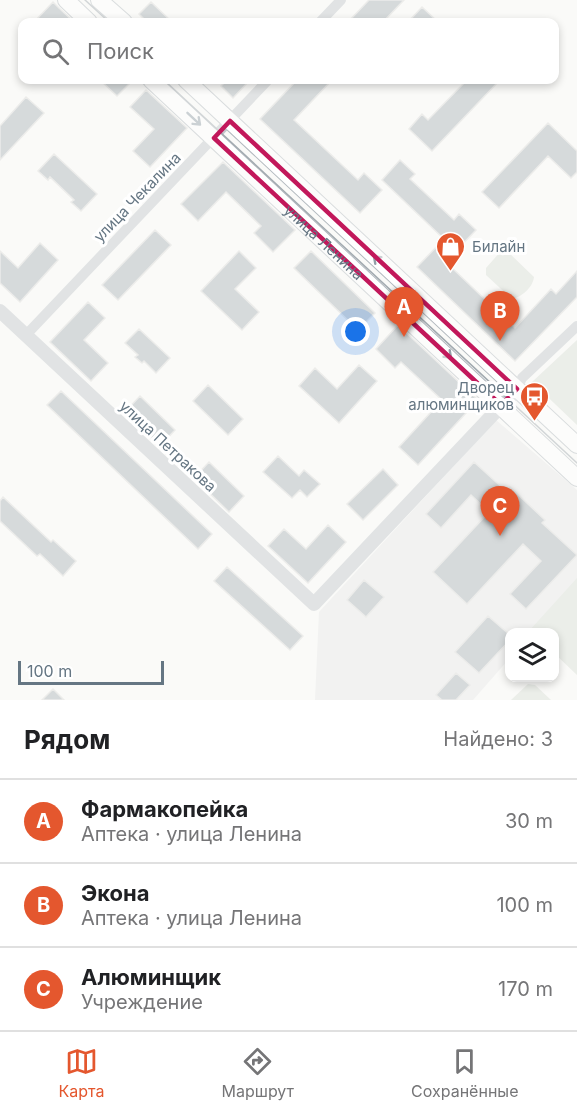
<!DOCTYPE html>
<html lang="ru">
<head>
<meta charset="utf-8">
<style>
	body { margin:0; font-family:Inter,sans-serif; background:#f2f2f2; color:#202124 }
	.controls { position:absolute; right:18px; bottom:18px; display:grid; overflow:hidden; border-radius:12px; box-shadow:0 3px 9px #0003 }
	.controls button { width:54px; height:54px; display:grid; place-items:center; padding:0; border:0; border-bottom:2px solid #e0e0e0; background:#fff; color:#202124; font:30px sans-serif }
	.scale { position:absolute; left:18px; bottom:15px; width:146px; box-sizing:border-box; padding-left:6px; border:3px solid #657683; border-top:0; font-size:16px; line-height:21px; white-space:nowrap; color:#657683; -webkit-text-stroke:4px #fff; paint-order:stroke }
	.you { position:absolute; left:356px; top:332px; width:21px; height:21px; margin:-15px; border:4px solid #fff; border-radius:50%; background:#1a73e8; box-shadow:0 0 0 9px #1a73e833 }
	.badge { display:grid; place-items:center; width:39px; height:39px; border-radius:50%; background:#e4572e; color:#fff; font-size:20px; font-weight:700 }
	.pin { position:absolute; translate:-50% -50px; filter:drop-shadow(0 2px 3px #0008) }
	.pin::after { content:''; position:absolute; top:32px; width:21px; height:18px; background:inherit; clip-path:polygon(0 0,100% 0,50% 100%) }
	.list { margin:0; padding:0; list-style:none }
	h2 { display:flex; justify-content:space-between; align-items:center; height:78px; margin:0; padding:0 24px; font-size:26px }
	h2 small { font-size:20px; font-weight:400; color:#757577 }
	.list li { display:grid; grid-template-columns:39px 1fr auto; gap:18px; align-items:center; box-sizing:border-box; height:84px; padding:0 24px; border-top:2px solid #e0e0e0 }
	.list b { display:block; font-size:22px; white-space:nowrap }
	.list p { margin:0; font-size:20px; white-space:nowrap; color:#757577 }
	.list em { font-size:20px; font-style:normal; color:#757577 }
	.icon { flex:none; width:33px; height:33px; fill:none; stroke:currentColor; stroke-width:2; stroke-linecap:round; stroke-linejoin:round }
	.map { position:relative; flex:none; width:577px; height:700px; overflow:hidden }
	.search { position:absolute; background:#fff; box-shadow:0 3px 9px #0003; left:18px; right:18px; top:18px; height:66px; display:flex; align-items:center; gap:15px; box-sizing:border-box; padding:0 21px; border-radius:12px; color:#757577; font-size:22px }
	.sheet { height:330px; background:#fff }
	nav { display:flex; justify-content:space-around; align-items:center; box-sizing:border-box; height:84px; border-top:2px solid #e0e0e0; background:#fff; font-size:16px; color:#757577 }
	nav a { display:grid; justify-items:center; gap:3px }
	nav .on { color:#e4572e }
	.map>svg:first-child { display:block }
	.built { fill:#e8e9e9 }
	.green { fill:#dadfd7 }
	.building { fill:#aab3b9; stroke:#dcdcda; stroke-width:1.5 }
	.lines { fill:none; stroke-linecap:round; stroke-linejoin:round }
	.secondary-casing { stroke:#b3babf; stroke-width:18 }
	.minor { stroke:#c3c8cc; stroke-width:10 }
	.tertiary { stroke:#c3c8cc; stroke-width:14 }
	.secondary { stroke:#fff; stroke-width:16 }
	.tram { stroke:#a2aab0; stroke-width:1.5 }
	.oneway { stroke:#939fa8 }
	.marked { fill:none; stroke:#c2185b; stroke-width:4.5; stroke-linejoin:round }
	.labels { text-anchor:middle; dominant-baseline:central; stroke-width:6; stroke-linejoin:round; paint-order:stroke }
	.street-label { font-size:15px; fill:#657683; stroke:#fff }
	.poi-label { font-size:15px; fill:#657683; stroke:#fff; text-anchor:start }
</style>
</head>
<body>
<div class="map">
<svg width="577" height="700" viewBox="0 0 577 700">
	<rect width="100%" height="100%" fill="#fafaf8"/>
	<path class="built" d="M496 420 577 490V581L532 632H510L509 659 473 700H315L319 612Z"/>
	<path class="green" d="M501 251H507L534 277C533 287 522 297 512 299L486 275V268Z
		M577 340V425L532 382Z
		M577 578V675L555 654 554 632H531L529 631Z
		M528 684 535 685 551 700H511Z"/>
	<path class="building" d="M369 0H404L383 22H348Z
		M53 2 59 8 74 22H34Z
		M151 2 172 22H147L139 14Z
		M422 7 438 22H408Z
		M100 80H133L117 96Z
		M227 80H250L233 98 221 86Z
		M297 80H332L294 120 358 180 364 173 382 190 360 213 260 119Z
		M467 80H500L432 151 409 129 422 114 428 120Z
		M146 90 187 128 150 167 133 151 154 129 130 107Z
		M26 97 44 113 0 160V126Z
		M548 123 577 151V172L571 178 548 156 499 208 482 192Z
		M54 154 97 194 81 211 71 202 74 200 50 177 48 180 38 171Z
		M400 160 415 174 410 179 454 220 459 214 476 230 452 255 457 260 451 267 515 328 551 289 556 294 577 271V297L515 361 417 267 444 239 382 180Z
		M223 162 295 230 273 252 254 233 261 226 226 192 198 221 181 204Z
		M155 230 171 245 118 300 102 285Z
		M40 243 58 260 20 302 0 283V251L18 268Z
		M239 251 256 268 235 289 259 312 242 330 201 291Z
		M311 251 375 313 358 330 294 268Z
		M88 302 105 318 84 340 108 363 91 381 50 342Z
		M398 325 478 400 418 465 399 447 442 400 401 362 395 368 376 349Z
		M139 329 170 358 156 373 144 361 142 363 135 357 138 355 125 343Z
		M359 365 377 381 339 423 299 386 315 368 337 389Z
		M208 385 243 419 228 435 193 401Z
		M61 391 212 534 198 549 47 405Z
		M140 396 175 430 160 446 125 412Z
		M278 456 299 476 304 470 320 484 307 497 300 490 292 498 263 472Z
		M209 462 244 496 229 512 194 478Z
		M474 462 506 491 510 487 545 520 542 523 577 555 526 609 510 594 541 561 523 544 467 604 433 572 489 512 471 495 441 528 426 514Z
		M383 469 398 485 363 520 347 504Z
		M3 497 51 542 53 540 76 561 63 576 40 554 37 556 0 521V501Z
		M328 525 346 542 308 583 268 546 284 529 306 549Z
		M227 567 303 636 290 650 214 581Z
		M364 580 384 597 366 617 347 600Z
		M488 616 510 635V640L479 673 455 652Z
		M456 673 470 685 456 700H442L436 695Z
		M53 689 64 700H42Z"/>
	<g class="lines">
		<defs>
			<g id="secondary">
				<path d="M66 0 89 22"/>
				<path d="M99 0 124 22"/>
				<path id="s1" d="M151 80 577 478"/>
				<path d="M186 80 577 445"/>
			</g>
		</defs>
		<use href="#secondary" class="secondary-casing"/>
		<path class="minor" d="M320 22 341 0
			M26 335 268 80
			M517 389 522 378 577 326"/>
		<path class="tertiary" d="M0 311 314 604 517 389"/>
		<use href="#secondary" class="secondary"/>
		<path class="tram" d="M85 0 109 22
			M164 80 577 463"/>
	</g>
	<defs><path id="oneway-shaft" d="M-6 0H5M1.5-3L5.5 0L1.5 3" fill="none" stroke-width="1.6" stroke-linecap="round" stroke-linejoin="round" transform="scale(1.5)"/></defs>
	<g class="oneway">
		<use href="#oneway-shaft" transform="translate(194 119) rotate(43)"/>
		<use href="#oneway-shaft" transform="translate(380 262) rotate(-137)"/>
		<use href="#oneway-shaft" transform="translate(445 352) rotate(43)"/>
	</g>
	<path d="M0 0H577V700H0ZM230 121 517 389 501 405 214 138Z" fill="#fafaf8" fill-opacity=".55" fill-rule="evenodd"/>
	<path class="marked" d="M230 121 517 389 501 405 214 138Z"/>
	<defs>
		<symbol id="shop-pin" viewBox="-11 -11 22 30"><path d="M0 17L-7.5 6A9.5 9.5 0 1 1 7.5 6Z" fill="#e4572e" stroke="#fff"/><path d="M-5-2.5h2.3a2.7 3.5 0 0 1 5.4 0H5L5.5 6h-11ZM-1.5-2.5h3a1.5 2.3 0 0 0-3 0Z" fill="#fff"/></symbol>
		<symbol id="bus-pin" viewBox="-11 -11 22 30"><path d="M0 17L-7.5 6A9.5 9.5 0 1 1 7.5 6Z" fill="#e4572e" stroke="#fff"/><path d="M-5-6H5V4H4V6H2V4H-2V6H-4V4H-5ZM-3.5-4V0h7V-4ZM-3.5 1.2v1.5H-2V1.2ZM2 1.2v1.5H3.5V1.2Z" fill="#fff"/></symbol>
	</defs>
	<g fill-rule="evenodd">
		<use href="#shop-pin" x="434" y="230" width="33" height="45"/>
		<use href="#bus-pin" x="518" y="380" width="33" height="45"/>
	</g>
	<g class="labels">
		<g class="street-label">
			<text transform="translate(137 197) rotate(-46)">улица Чекалина</text>
			<text stroke="none"><textPath href="#s1" startOffset="237">улица Ленина</textPath></text>
			<text transform="translate(168 446) rotate(43)">улица Петракова</text>
		</g>
		<g class="poi-label">
			<text x="472" y="246">Билайн</text>
			<text x="514" y="387" text-anchor="end">Дворец<tspan x="514" dy="17">алюминщиков</tspan></text>
		</g>
	</g>
</svg>
<div class="controls">
<button><svg class="icon" aria-label="layers" viewBox="0 0 24 24"><path d="M12 4l9 5-9 5-9-5zM3 14l9 5 9-5"/></svg></button>
</div>
<div class="scale">100 m</div>
<div class="you"></div>
<div class="pin badge" style="left:404px;top:337px">A</div>
<div class="pin badge" style="left:500px;top:341px">B</div>
<div class="pin badge" style="left:500px;top:536px">C</div>
<div class="search"><svg class="icon" aria-label="search" viewBox="0 0 24 24"><circle cx="10" cy="10" r="6"/><path d="M15 15l6 6"/></svg>Поиск</div>
</div>
<section class="sheet">
<h2>Рядом<small>Найдено: 3</small></h2>
<ul class="list">
<li><span class="badge">A</span><div><b>Фармакопейка</b><p>Аптека · улица Ленина</p></div><em>30 m</em></li>
<li><span class="badge">B</span><div><b>Экона</b><p>Аптека · улица Ленина</p></div><em>100 m</em></li>
<li><span class="badge">C</span><div><b>Алюминщик</b><p>Учреждение</p></div><em>170 m</em></li>
</ul>
</section>
<nav>
<a class="on"><svg class="icon" aria-label="map" viewBox="0 0 24 24"><path d="M3 6l6-2 6 2 6-2v14l-6 2-6-2-6 2zM9 4v14M15 6v14"/></svg>Карта</a>
<a><svg class="icon" aria-label="directions" viewBox="0 0 24 24"><path d="M12 3l9 9-9 9-9-9zM9 14v-3h6M13 9l2 2-2 2"/></svg>Маршрут</a>
<a><svg class="icon" aria-label="saved" viewBox="0 0 24 24"><path d="M7 4h10v16l-5-4-5 4z"/></svg>Сохранённые</a>
</nav>
</body>
</html>
